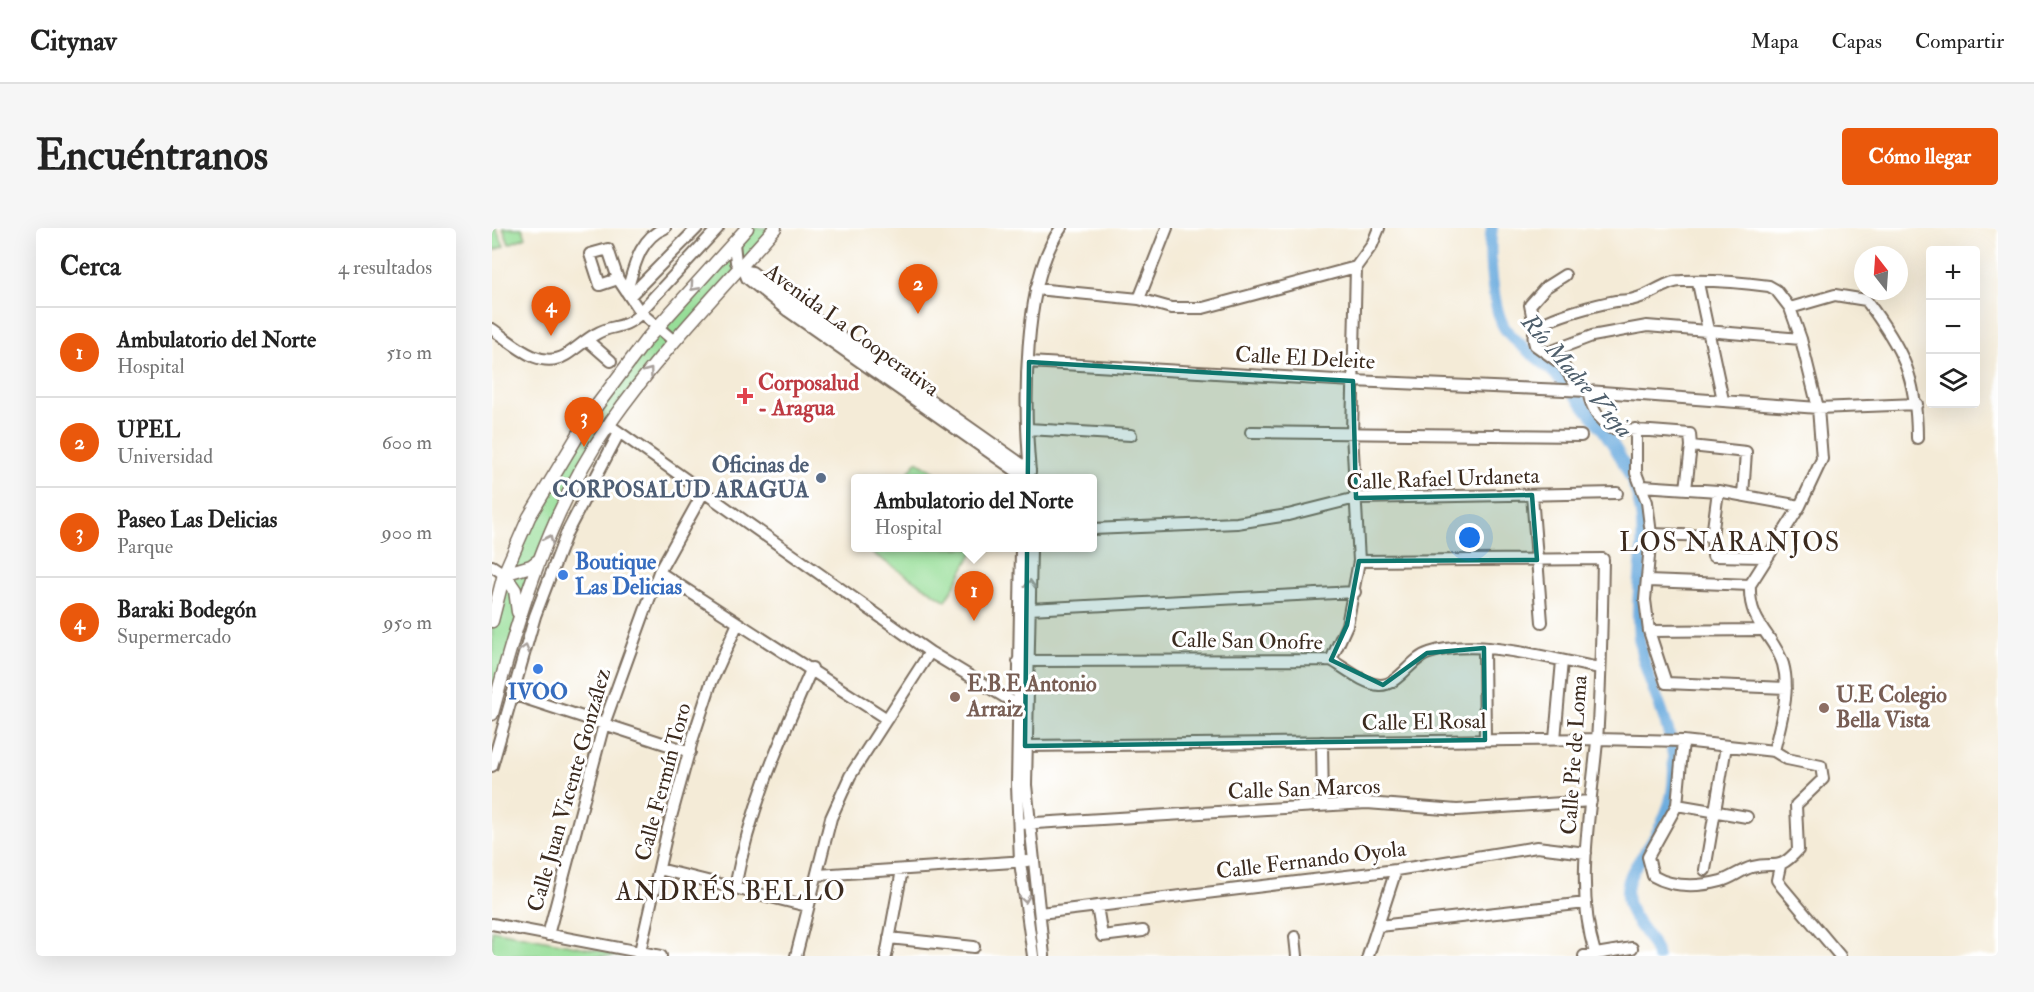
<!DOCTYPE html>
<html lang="es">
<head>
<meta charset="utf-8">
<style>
	body { margin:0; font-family:"IM FELL Double Pica",serif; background:#f6f6f6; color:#222 }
	.controls { position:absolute; right:18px; top:18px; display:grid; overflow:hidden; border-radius:6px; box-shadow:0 6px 24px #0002 }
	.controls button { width:54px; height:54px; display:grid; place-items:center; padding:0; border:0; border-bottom:2px solid #e0e0e0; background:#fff; color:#222; font:30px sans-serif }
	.compass { position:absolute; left:1362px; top:18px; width:54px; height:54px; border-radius:50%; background:#fff; box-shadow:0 6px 24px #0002; rotate:343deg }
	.you { position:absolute; left:978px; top:310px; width:21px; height:21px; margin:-15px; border:4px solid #fff; border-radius:50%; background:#1a73e8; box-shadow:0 0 0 9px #1a73e833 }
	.badge { display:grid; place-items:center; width:39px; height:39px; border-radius:50%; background:#ea580c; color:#fff; font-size:20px; font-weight:700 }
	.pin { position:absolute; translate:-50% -50px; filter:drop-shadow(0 2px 3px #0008) }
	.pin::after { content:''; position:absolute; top:32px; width:21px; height:18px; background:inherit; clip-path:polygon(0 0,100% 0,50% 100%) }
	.popup { position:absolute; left:359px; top:246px; width:246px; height:78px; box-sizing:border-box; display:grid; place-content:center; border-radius:6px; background:#fff; filter:drop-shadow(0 2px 4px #0005); font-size:20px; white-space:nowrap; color:#767676 }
	.popup b { font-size:22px; color:#222 }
	.popup::after { content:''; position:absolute; left:50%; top:100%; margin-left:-12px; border:12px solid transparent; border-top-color:#fff }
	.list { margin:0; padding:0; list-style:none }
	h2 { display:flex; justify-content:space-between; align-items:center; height:78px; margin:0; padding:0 24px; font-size:26px }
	h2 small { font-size:20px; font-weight:400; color:#767676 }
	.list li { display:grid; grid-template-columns:39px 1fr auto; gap:18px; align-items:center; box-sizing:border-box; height:90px; padding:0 24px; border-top:2px solid #e0e0e0 }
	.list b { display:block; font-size:22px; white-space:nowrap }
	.list p { margin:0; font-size:20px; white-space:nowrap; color:#767676 }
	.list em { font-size:20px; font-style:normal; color:#767676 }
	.icon { flex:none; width:33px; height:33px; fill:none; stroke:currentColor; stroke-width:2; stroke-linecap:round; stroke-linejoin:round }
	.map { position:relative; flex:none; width:1506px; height:728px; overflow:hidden; border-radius:6px }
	header { display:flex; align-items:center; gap:36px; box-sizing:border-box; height:84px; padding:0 30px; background:#fff; border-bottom:2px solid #e0e0e0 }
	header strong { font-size:28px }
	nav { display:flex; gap:33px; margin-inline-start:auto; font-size:21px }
	.intro { display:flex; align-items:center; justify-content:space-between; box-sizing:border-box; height:144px; padding:0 36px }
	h1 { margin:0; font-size:42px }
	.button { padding:15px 27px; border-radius:6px; background:#ea580c; color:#fff; font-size:21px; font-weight:700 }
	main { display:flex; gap:36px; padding:0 36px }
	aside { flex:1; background:#fff; border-radius:6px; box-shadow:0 6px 24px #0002 }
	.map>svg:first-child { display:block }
	.green { fill:#97de98; stroke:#69845b; stroke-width:1.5 }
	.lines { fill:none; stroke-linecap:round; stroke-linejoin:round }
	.river { stroke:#6babde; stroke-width:12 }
	.minor-casing { stroke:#7c6e5f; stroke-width:14 }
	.major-casing { stroke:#7c6e5f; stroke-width:15 }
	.minor { stroke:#fff; stroke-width:10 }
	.major { stroke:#fff; stroke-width:12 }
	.oneway { stroke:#a79f9a }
	.marked { fill:#0f766e; fill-opacity:0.2; stroke:#0f766e; stroke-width:4.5; stroke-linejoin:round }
	.health-dot { fill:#e0444e; stroke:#fff; stroke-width:2 }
	.service-dot { fill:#5c6f8a; stroke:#fff; stroke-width:2 }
	.shop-dot { fill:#3f7fe0; stroke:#fff; stroke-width:2 }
	.education-dot { fill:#8d6e63; stroke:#fff; stroke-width:2 }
	.labels { text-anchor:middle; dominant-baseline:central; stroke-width:6; stroke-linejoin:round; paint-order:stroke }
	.street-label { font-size:22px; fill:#3b2a1e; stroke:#fff }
	.health-label { font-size:22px; font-weight:bold; fill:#be3a42; stroke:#fff; text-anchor:start }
	.service-label { font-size:22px; font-weight:bold; fill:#4e5e75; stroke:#fff; text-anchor:end }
	.shop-label { font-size:22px; font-weight:bold; fill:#366cbe; stroke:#fff; text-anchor:start }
	.education-label { font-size:22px; font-weight:bold; fill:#785e54; stroke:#fff; text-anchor:start }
	.water-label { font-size:24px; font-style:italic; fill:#4e5e6b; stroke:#fff }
	.quarter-label { font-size:26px; letter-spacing:1.5px; fill:#3b2a1e; stroke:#fff }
</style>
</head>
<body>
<header>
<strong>Citynav</strong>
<nav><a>Mapa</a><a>Capas</a><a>Compartir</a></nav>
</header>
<div class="intro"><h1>Encuéntranos</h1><a class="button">Cómo llegar</a></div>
<main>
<aside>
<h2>Cerca<small>4 resultados</small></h2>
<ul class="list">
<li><span class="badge">1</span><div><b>Ambulatorio del Norte</b><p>Hospital</p></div><em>510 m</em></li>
<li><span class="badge">2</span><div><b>UPEL</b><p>Universidad</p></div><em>600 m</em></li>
<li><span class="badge">3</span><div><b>Paseo Las Delicias</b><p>Parque</p></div><em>900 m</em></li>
<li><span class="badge">4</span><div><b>Baraki Bodegón</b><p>Supermercado</p></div><em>950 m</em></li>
</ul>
</aside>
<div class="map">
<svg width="1506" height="728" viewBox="0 0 1506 728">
	<rect width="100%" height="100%" fill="#fff"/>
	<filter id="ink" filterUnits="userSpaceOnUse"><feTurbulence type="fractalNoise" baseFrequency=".0167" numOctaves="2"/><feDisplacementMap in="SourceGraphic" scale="12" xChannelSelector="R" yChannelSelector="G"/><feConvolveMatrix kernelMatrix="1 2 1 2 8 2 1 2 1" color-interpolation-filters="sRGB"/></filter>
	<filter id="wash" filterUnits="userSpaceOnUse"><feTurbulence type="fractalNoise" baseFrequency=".008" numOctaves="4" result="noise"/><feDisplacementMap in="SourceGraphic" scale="24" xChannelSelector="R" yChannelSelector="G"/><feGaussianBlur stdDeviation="1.35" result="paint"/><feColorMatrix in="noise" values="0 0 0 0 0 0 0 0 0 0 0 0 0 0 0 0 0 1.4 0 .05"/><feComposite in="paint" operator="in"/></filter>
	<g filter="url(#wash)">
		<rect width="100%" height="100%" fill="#f4ebd7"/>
		<path class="green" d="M0 0H4L12 18 0 23Z
			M11 0H30L34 9 17 16Z
			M255 0H283L117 197 47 332 0 487V393L12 346 100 184Z
			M425 233 452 250H412Z
			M372 320H483L454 373Z
			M0 702 126 726 130 728H0Z"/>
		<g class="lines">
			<path class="river" d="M1000 0C996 23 1000 83 1014 102 1024 116 1042 126 1055 138 1090 172 1128 217 1144 263 1161 314 1138 368 1149 421 1160 472 1190 507 1180 566 1177 582 1169 598 1161 612 1151 630 1134 644 1135 668 1137 693 1160 705 1165 728"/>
		</g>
	</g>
	<g filter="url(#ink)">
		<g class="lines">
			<defs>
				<path id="minor" d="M242 15 244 34 252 42
					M126 51 108 57 98 26 116 21 126 51 148 84 182 113
					M1206 55 1231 172
					M544 61 647 71 679 80H711L864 39
					M135 63C142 40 147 10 173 0
					M138 68 205 0
					M647 71 675 0
					M1298 80 1343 67 1374 72C1410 120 1425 148 1425 210
					M148 84 226 0
					M0 101C21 115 47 143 74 127 84 121 93 112 104 106 122 95 129 104 149 85
					M1043 102 1038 77 1054 59 1073 47
					M95 112 119 133
					M1055 125 1100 108 1155 98 1309 111
					M537 134 861 153 1096 163 1326 180 1425 176
					M1087 162 1071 137 1043 117C1041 111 1040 105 1045 100 1056 89 1107 76 1124 73 1130 72 1136 73 1142 71 1158 68 1174 53 1189 53 1219 52 1248 54 1277 58L1284 62 1298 80 1309 111 1326 180 1330 231 1308 278 1258 357C1256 396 1282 407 1291 436 1299 464 1288 496 1282 523
					M1096 163C1099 179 1105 191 1119 200L1198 206 1199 218 1194 261
					M117 197 438 424 534 482
					M536 201 639 207
					M1144 201V245L1155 274 1159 306 1153 372 1157 403 1174 455 1294 460
					M759 204 1089 208
					M1199 218 1254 224 1251 267
					M538 244C532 180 530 53 569 0
					M534 250 296 83 255 50 252 42 260 44 302 76 538 242
					M1150 258 1226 263 1308 278
					M1040 267 1050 394
					M600 301 745 295 796 287 864 270 1125 265
					M1159 306 1220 308 1221 328 1274 329
					M1220 308 1226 263
					M529 320 525 557 528 634 541 728
					M539 320 534 557 552 728
					M867 333 1111 331C1110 391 1109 452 1105 513 1099 582 1082 658 1103 725
					M0 338 12 346
					M167 344 395 491
					M1156 353 1258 357
					M537 381 863 364
					M1157 403 1269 402
					M992 420 993 512
					M839 432 855 397 867 333 860 205 864 39 880 17 887 0
					M526 433 839 432C853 440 872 456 888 457 907 457 919 430 937 425 987 409 1057 431 1108 440
					M20 466 198 524
					M1063 511 1070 433
					M830 514 831 578
					M533 518 1105 511 1191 513 1282 523 1295 531 1329 538 1331 551 1304 577 1306 622C1285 645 1284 633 1260 639 1249 642 1240 650 1229 653 1206 659 1182 660 1161 648L1156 629 1185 577 1191 513
					M0 538 43 388 75 304 127 205
					M1185 577 1255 589
					M527 596 875 575 965 582 1099 573
					M1288 638 1285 652 1290 659 1348 728
					M167 641 315 678
					M1213 642 1234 518
					M326 647 535 633
					M243 659C258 580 288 513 320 440
					M605 678 610 708 651 703
					M548 685 904 642 1045 619 1094 625
					M0 696 169 728
					M887 698 1094 675
					M56 707 112 496 167 344 211 265
					M803 709 805 728
					M397 710 482 719
					M147 728 176 600 200 513 219 455 246 395
					M304 728 339 590 358 548 438 424
					M394 728 410 642
					M876 728 904 642
					M1092 728 1140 720"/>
				<path id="major" d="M26 384 23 362 12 346 39 338 47 332
					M0 393 12 346 37 289 100 184 154 112 255 0
					M0 486C27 385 57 282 118 195 167 125 227 64 283 0"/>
			</defs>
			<use href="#minor" class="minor-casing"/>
			<use href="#major" class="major-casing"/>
			<use href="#minor" class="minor"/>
			<use href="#major" class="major"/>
		</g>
		<defs><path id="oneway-chevron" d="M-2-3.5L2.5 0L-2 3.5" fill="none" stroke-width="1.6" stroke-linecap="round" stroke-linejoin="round" transform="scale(1.5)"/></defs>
		<g class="oneway">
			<use href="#oneway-chevron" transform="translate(202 59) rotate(132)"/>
			<use href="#oneway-chevron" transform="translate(157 144) rotate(-53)"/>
			<use href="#oneway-chevron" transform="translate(57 311) rotate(-65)"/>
			<use href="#oneway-chevron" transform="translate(538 356) rotate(-88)"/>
			<use href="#oneway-chevron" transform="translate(33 421) rotate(-74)"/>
			<use href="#oneway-chevron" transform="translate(533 671) rotate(82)"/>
		</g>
	</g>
	<path class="marked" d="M537 134 861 153 864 270 1040 267 1045 332 867 333 855 397 839 432 891 457 935 425 992 420 993 512 533 518Z"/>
	<path class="health-dot" d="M250 159h6v6h6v6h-6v6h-6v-6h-6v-6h6z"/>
	<circle class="service-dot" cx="329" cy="250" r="6"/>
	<g class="shop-dot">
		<circle cx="71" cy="347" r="6"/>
		<circle cx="46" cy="441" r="6"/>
	</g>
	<g class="education-dot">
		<circle cx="463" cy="469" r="6"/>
		<circle cx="1332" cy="480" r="6"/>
	</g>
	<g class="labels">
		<g class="street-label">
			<text transform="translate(360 102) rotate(36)">Avenida La Cooperativa</text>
			<text transform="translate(813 130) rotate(3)">Calle El Deleite</text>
			<text transform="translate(951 251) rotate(-2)">Calle Rafael Urdaneta</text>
			<text transform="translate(755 413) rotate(1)">Calle San Onofre</text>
			<text transform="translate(932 494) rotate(-1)">Calle El Rosal</text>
			<text transform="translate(1082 527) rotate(-86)">Calle Pie de Loma</text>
			<text transform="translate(171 554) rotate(-75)">Calle Fermín Toro</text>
			<text transform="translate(812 561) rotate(-2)">Calle San Marcos</text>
			<text transform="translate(77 562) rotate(-74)">Calle Juan Vicente González</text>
			<text transform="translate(819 632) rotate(-7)">Calle Fernando Oyola</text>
		</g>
		<g class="health-label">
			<text x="266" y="155">Corposalud<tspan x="266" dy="25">- Aragua</tspan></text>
		</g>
		<g class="service-label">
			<text x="317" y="237">Oficinas de<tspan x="317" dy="25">CORPOSALUD ARAGUA</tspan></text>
		</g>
		<g class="shop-label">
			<text x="83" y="334">Boutique<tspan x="83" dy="25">Las Delicias</tspan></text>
			<text x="46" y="464" text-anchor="middle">IVOO</text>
		</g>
		<g class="education-label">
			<text x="475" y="456">E.B.E Antonio<tspan x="475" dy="25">Arraiz</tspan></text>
			<text x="1344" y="467">U.E Colegio<tspan x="1344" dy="25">Bella Vista</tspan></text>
		</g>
		<g class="water-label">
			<text transform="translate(1085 148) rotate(49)">Río Madre Vieja</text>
		</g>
		<g class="quarter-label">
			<text x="1238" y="315">LOS NARANJOS</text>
			<text x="239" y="664">ANDRÉS BELLO</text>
		</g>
	</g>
</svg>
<div class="controls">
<button>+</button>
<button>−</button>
<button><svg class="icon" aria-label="layers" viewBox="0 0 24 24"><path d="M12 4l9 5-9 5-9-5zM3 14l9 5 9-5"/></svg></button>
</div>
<svg class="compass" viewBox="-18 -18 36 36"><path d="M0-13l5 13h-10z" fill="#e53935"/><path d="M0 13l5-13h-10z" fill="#767676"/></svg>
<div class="you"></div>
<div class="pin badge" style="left:482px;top:393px">1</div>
<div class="popup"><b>Ambulatorio del Norte</b>Hospital</div>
<div class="pin badge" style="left:426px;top:86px">2</div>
<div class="pin badge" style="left:92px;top:219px">3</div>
<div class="pin badge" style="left:59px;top:108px">4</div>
</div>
</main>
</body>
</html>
